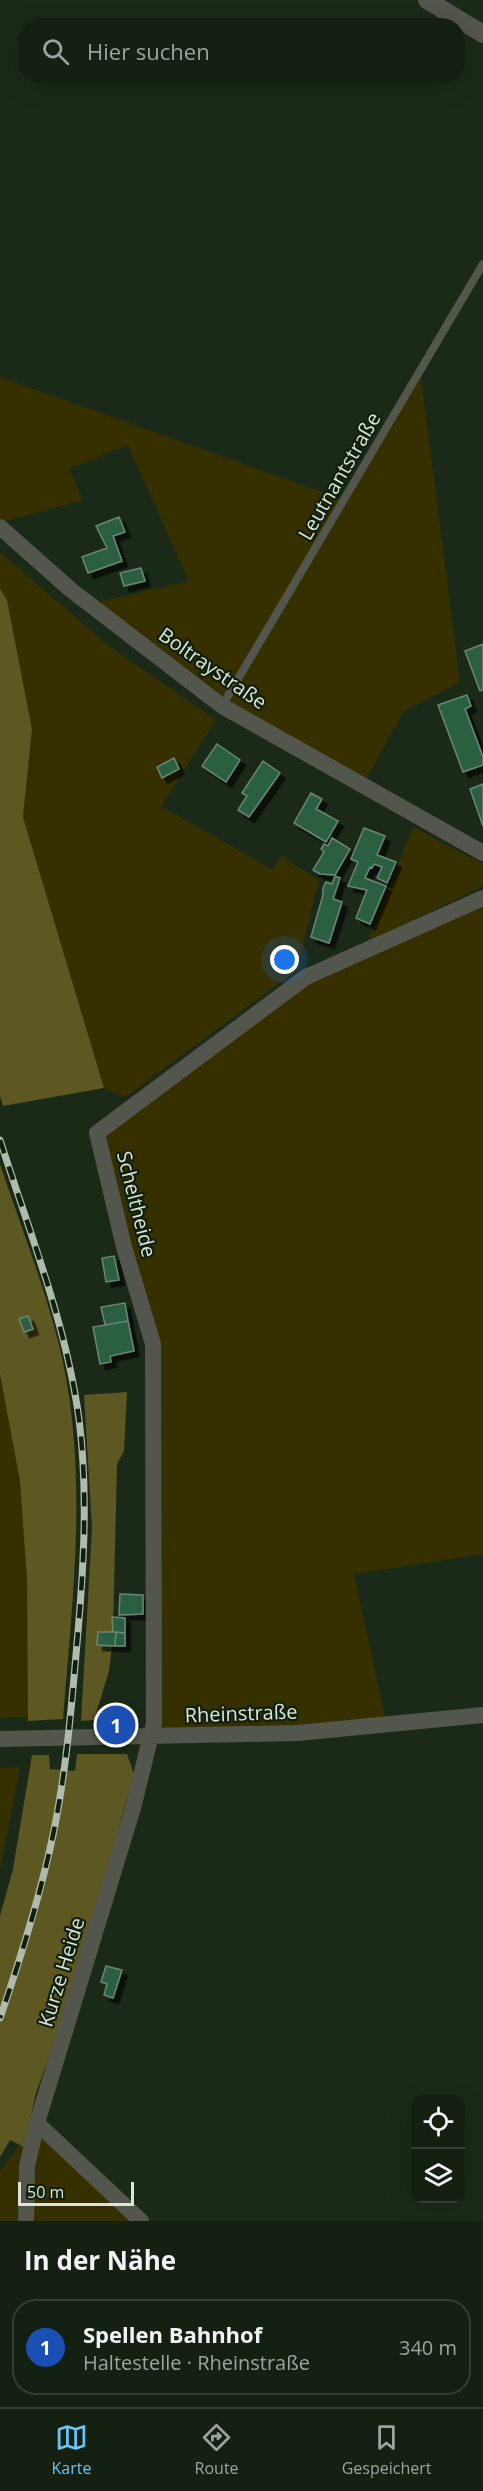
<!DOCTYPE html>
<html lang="de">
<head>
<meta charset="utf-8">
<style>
	body { margin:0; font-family:"Open Sans",sans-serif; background:#212d20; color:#f1f3f6 }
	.controls { position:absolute; right:18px; bottom:18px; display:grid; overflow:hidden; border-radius:12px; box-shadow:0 6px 24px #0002 }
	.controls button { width:54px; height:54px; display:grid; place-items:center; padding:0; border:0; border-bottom:2px solid #333e32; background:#142012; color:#f1f3f6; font:30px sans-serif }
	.scale { position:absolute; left:18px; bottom:15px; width:116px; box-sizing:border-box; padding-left:6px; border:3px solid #dbe5d9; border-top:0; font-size:16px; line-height:21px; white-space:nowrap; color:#dbe5d9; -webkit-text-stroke:4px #11200e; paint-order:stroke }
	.you { position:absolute; left:285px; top:960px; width:21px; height:21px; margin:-15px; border:4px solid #fff; border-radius:50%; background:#1a73e8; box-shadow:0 0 0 9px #1a73e833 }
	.badge { display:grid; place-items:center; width:39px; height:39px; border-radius:50%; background:#6ac3f1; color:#fff; font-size:20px; font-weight:700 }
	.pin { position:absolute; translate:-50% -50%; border:3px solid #fff; box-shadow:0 2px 6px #0006 }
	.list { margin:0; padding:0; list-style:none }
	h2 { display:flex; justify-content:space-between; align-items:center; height:78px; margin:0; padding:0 24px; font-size:26px }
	h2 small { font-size:20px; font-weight:400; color:#9da39f }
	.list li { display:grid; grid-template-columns:39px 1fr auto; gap:18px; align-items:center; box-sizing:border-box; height:96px; margin:0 12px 12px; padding:0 12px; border:2px solid #333e32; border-radius:24px }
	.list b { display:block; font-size:22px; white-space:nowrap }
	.list p { margin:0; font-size:20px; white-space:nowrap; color:#9da39f }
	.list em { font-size:20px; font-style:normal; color:#9da39f }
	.icon { flex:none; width:33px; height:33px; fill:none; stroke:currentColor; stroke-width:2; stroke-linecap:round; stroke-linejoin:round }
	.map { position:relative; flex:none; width:483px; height:2221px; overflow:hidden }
	.search { position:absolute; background:#142012; box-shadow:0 6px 24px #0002; left:18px; right:18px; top:18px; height:66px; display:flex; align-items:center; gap:15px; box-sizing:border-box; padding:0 21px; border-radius:24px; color:#9da39f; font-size:22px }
	.sheet { height:186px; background:#142012 }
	nav { display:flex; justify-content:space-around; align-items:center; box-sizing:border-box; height:84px; border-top:2px solid #333e32; background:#142012; font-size:16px; color:#9da39f }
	nav a { display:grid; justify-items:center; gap:3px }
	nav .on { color:#6ac3f1 }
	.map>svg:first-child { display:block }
	.green { fill:#363000 }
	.forest { fill:#5d5722 }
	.building { fill:#295e43; stroke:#6b8676; stroke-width:1.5; filter:url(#shadow) }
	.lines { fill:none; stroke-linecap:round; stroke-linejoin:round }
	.service { stroke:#53564c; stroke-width:8 }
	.minor { stroke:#53564c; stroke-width:16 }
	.tertiary { stroke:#53564c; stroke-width:18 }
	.rail-casing { stroke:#b0bbad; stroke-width:7 }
	.rail { stroke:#11200e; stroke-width:4.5; stroke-dasharray:14; stroke-linecap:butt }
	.labels { text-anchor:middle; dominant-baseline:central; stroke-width:4.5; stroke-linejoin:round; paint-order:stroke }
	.street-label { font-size:20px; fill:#dbe5d9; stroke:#11200e }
</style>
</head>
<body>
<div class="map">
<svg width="483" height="2221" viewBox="0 0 483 2221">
	<defs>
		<filter id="shadow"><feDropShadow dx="5.5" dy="5.5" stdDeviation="0" flood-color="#0009"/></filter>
	</defs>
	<rect width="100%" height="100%" fill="#1b2a18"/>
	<path class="green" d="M420 370 460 682 403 712 363 785 222 706 89 604 189 581 128 445 69 469 83 500 0 523V377L344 500Z
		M0 552 110 647 216 720 161 806 273 870 281 856 319 880 297 970 125 1097 104 1088 23 817 32 729 7 600 0 589Z
		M413 827 483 864V886L367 943Z
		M480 899 483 912V1554L354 1574 387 1726 151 1737 153 1344 97 1133 306 977Z
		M0 1374C29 1486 28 1602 28 1717L0 1718Z
		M20 1767 0 1871V1768Z
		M37 2123 141 2221H0V2170Z"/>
	<path class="forest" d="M0 589 7 600 32 729 23 817 104 1088 3 1106 0 1096Z
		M0 1164C19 1222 42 1279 57 1337 90 1461 73 1593 63 1719L28 1721 27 1579 20 1481 0 1374Z
		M127 1392 124 1451 117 1464 113 1632H98L97 1645 112 1646 109 1671 94 1720 81 1721 92 1528 84 1395Z
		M77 1754H127L134 1774 70 1998 36 2093 24 2147 10 2140 0 2157V1916L13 1869 32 1755H49L50 1769 75 1771Z"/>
	<path class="building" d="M119 517 125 532 113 536 122 561 88 573 82 557 107 548 96 526Z
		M141 568 145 581 124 586 120 573Z
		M483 644V690L480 691 465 651Z
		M467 695 471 706 465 709 483 757V765L463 772 438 705Z
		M217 744 240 760 226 782 202 766Z
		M174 758 179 769 162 778 157 767Z
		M263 761 280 773 249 817 238 810 247 796 242 793Z
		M483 784V826L470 789Z
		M311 793 322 799 316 809 338 821 326 842 294 823Z
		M364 828 385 836 377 855 396 862 387 883 377 878 382 867 374 864 372 868 370 867 365 878 386 886 370 924 356 918 367 890 348 886 358 862 351 859Z
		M332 838 350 849 335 875 320 874 313 870 324 852 321 849 324 844 328 846Z
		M335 876 340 878 333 899 342 902 329 943 311 937 323 895V888L326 882 332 884Z
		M114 1256 119 1280 106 1282 102 1258Z
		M125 1303 128 1321 105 1325 101 1307Z
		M28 1316 33 1329 24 1332 19 1319Z
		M128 1321 134 1351 110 1356 111 1362 100 1364 93 1327Z
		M120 1594 143 1595V1614L119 1615Z
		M112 1617 125 1618V1633L113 1632Z
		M98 1632H116L115 1646 97 1645Z
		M116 1632 125 1633V1646H115Z
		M106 1966 122 1970 113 1998 104 1995 107 1984 101 1982Z"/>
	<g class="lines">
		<path class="service" d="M222 706 483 264"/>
		<path class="minor" d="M0 527 71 590 222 706 483 853
			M0 1739 298 1733 483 1715
			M37 2123 141 2221
			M26 2221 27 2166 37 2123 133 1808 154 1723 153 1344 124 1247 97 1133 306 977 483 898"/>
		<path class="tertiary" d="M427 0 483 34"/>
		<defs>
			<path id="rail" d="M0 1140C29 1231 66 1323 79 1419 88 1490 84 1561 78 1632 72 1700 67 1768 53 1835 40 1897 21 1957 0 2018"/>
		</defs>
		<use href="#rail" class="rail-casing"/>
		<use href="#rail" class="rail"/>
	</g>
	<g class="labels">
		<g class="street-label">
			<text transform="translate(339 476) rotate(-60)">Leutnantstraße</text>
			<text transform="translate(213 668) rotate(35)">Boltraystraße</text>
			<text transform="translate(137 1204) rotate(76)">Scheltheide</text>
			<text transform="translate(241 1713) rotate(-2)">Rheinstraße</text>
			<text transform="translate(61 1972) rotate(-73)">Kurze Heide</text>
		</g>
	</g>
</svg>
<div class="controls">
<button><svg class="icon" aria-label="locate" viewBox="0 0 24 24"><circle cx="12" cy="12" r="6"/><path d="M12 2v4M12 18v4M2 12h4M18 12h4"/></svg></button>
<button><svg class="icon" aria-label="layers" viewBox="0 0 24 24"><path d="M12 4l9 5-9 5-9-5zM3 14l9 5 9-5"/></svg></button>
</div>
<div class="scale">50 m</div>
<div class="you"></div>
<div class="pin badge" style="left:116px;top:1725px;background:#1a4fb4">1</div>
<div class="search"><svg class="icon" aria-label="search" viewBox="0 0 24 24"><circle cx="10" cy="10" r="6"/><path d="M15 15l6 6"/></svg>Hier suchen</div>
</div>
<section class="sheet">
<h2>In der Nähe<small></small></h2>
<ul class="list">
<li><span class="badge" style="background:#1a4fb4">1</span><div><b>Spellen Bahnhof</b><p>Haltestelle · Rheinstraße</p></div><em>340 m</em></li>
</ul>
</section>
<nav>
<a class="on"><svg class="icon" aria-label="map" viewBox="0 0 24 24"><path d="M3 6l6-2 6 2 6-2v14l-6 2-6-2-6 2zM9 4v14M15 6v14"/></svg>Karte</a>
<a><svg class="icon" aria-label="directions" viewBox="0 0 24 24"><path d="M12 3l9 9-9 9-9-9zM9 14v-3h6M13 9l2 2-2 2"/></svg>Route</a>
<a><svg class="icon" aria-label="saved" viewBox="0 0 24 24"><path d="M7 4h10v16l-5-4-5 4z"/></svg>Gespeichert</a>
</nav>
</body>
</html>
